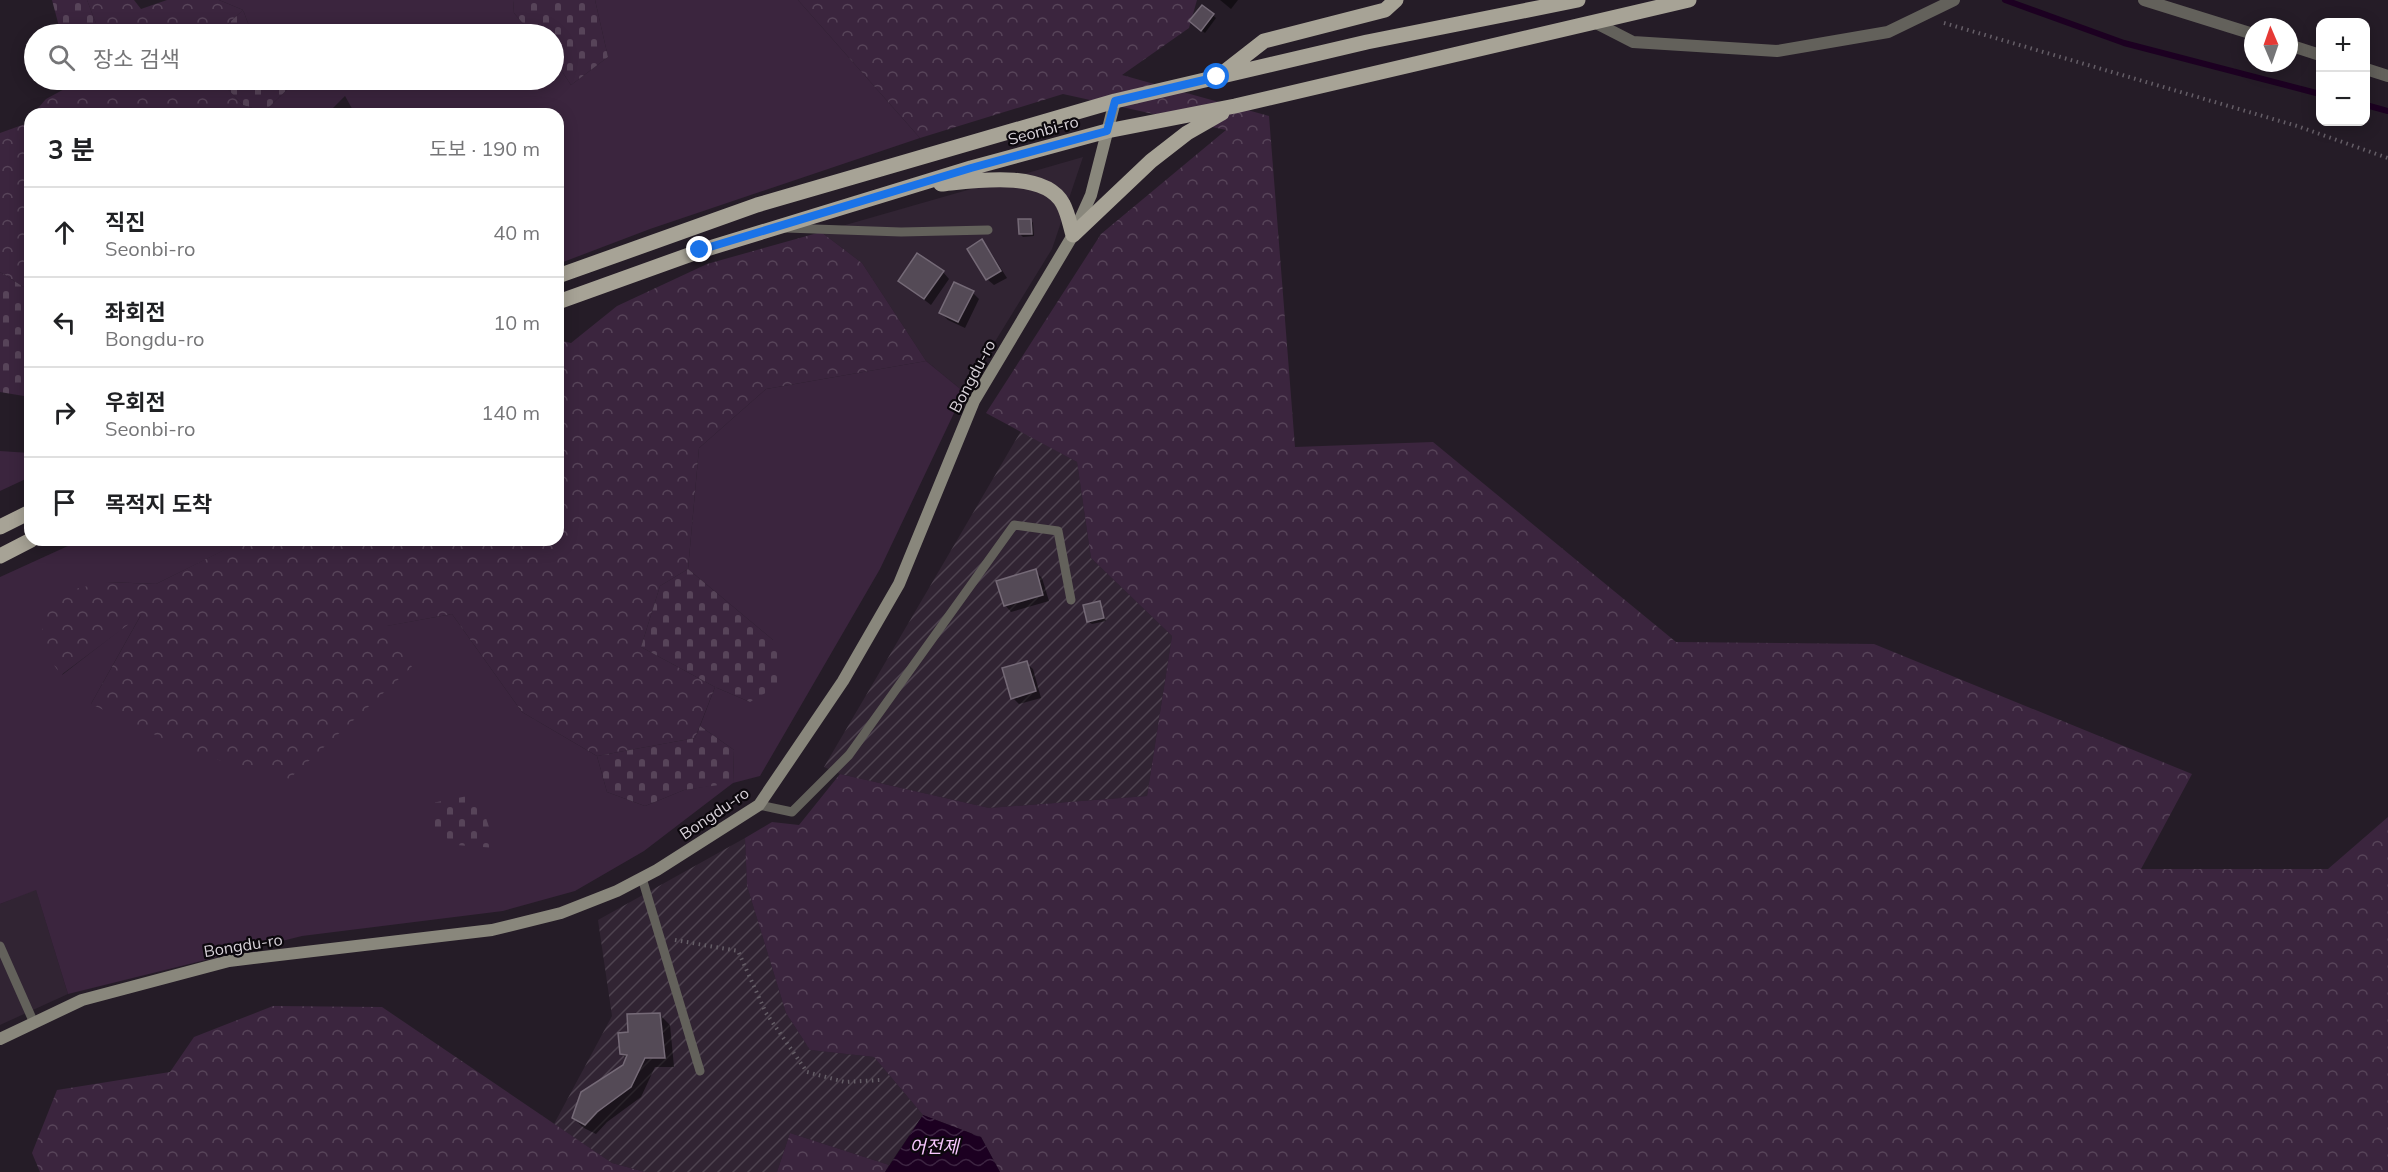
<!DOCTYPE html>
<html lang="ko">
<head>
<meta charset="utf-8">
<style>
	body { margin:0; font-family:Mulish,"Noto Sans KR",sans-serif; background:#f6f6f6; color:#202124 }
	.controls { position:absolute; right:18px; top:18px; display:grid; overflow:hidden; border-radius:12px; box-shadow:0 3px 15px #0003 }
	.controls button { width:54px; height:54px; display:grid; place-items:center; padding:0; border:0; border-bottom:2px solid #e0e0e0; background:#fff; color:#202124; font:30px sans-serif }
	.compass { position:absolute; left:2244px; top:18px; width:54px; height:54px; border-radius:50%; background:#fff; box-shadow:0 3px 15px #0003; rotate:358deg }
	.stop { position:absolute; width:18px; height:18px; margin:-14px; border:4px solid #1a73e8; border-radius:50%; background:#fff }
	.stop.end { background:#1a73e8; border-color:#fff; box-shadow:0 2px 6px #0008 }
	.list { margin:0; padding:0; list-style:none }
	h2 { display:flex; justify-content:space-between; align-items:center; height:78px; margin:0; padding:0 24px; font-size:26px }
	h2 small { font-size:20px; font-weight:400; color:#757577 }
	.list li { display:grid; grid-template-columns:39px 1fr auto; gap:18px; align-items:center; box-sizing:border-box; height:90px; padding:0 24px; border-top:2px solid #e0e0e0 }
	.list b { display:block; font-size:22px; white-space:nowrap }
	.list p { margin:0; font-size:20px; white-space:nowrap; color:#757577 }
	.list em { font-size:20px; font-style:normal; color:#757577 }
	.icon { flex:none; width:33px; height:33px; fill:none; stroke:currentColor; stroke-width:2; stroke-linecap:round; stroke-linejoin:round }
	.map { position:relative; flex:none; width:2388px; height:1172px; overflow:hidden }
	.search { position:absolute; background:#fff; box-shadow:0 3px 15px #0003; left:24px; top:24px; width:540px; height:66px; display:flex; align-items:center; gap:15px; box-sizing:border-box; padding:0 21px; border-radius:33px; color:#757577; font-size:22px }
	.panel { position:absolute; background:#fff; box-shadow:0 3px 15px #0003; left:24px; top:108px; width:540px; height:438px; border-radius:18px }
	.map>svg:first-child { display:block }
	.built { fill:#312433 }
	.industrial { fill:url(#industrial-furrows) }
	.grass { fill:#3b253e }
	.forest { fill:url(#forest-crowns) }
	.cemetery { fill:url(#cemetery-stones) }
	.water { fill:url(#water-waves) }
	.shadow { fill:#0007 }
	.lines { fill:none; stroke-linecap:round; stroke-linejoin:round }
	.stream { stroke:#1c0021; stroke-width:6 }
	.building { fill:#544a56; stroke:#756a77; stroke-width:1.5 }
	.path { stroke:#655e67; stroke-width:4; stroke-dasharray:1.5 4.5; stroke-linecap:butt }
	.service { stroke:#63615b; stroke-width:9 }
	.minor { stroke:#63615b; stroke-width:12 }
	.tertiary { stroke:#63615b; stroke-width:12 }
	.secondary { stroke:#89877c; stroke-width:12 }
	.primary { stroke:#a7a396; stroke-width:15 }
	.route { stroke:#1a73e8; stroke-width:8 }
	.labels { text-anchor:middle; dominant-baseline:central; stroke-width:4.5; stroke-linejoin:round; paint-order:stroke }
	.street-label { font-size:16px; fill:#d8d2d9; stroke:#0c080d }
	.water-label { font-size:18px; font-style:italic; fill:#f8c8ff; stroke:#0c080d }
</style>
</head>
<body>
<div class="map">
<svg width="2388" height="1172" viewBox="0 0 2388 1172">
	<defs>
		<pattern id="industrial-furrows" width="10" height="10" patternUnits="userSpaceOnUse" patternTransform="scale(1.5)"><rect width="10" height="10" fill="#312433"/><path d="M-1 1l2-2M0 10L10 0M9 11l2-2" fill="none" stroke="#4e4350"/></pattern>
		<pattern id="forest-crowns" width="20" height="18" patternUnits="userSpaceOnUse" patternTransform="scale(1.5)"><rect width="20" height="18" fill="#3b253e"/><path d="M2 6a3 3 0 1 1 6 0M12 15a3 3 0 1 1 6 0" fill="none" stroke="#574459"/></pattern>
		<pattern id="cemetery-stones" width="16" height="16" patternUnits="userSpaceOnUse" patternTransform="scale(1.5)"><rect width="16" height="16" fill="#3b253e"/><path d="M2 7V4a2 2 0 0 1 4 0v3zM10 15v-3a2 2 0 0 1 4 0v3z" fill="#574459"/></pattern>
		<pattern id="water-waves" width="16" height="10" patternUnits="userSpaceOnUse" patternTransform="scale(1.5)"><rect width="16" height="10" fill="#1c0021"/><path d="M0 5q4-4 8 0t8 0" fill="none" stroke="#3c2441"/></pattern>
	</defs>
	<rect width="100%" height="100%" fill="#251c27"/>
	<path class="built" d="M1083 157 1052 249 964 392 926 361 862 263 821 232Z
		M36 889 68 994 0 1025V904Z"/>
	<path class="industrial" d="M1021 431 1077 462 1091 558 1172 636 1147 796 989 808 840 774 824 767Z
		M745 838 747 886 786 1013 810 1050 874 1057 923 1115 889 1165 790 1133 777 1172H645L612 1163 554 1124 612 1016 598 920Z"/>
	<path class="grass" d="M219 0H513L514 13 532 34H252L243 10Z
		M595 0H798L920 138 650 229 558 264V114H355L345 96 327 114H270L264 112 297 80H554V59L571 85 608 57Z
		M926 361 964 392 880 569 760 776 733 783 644 851 575 891 503 911 302 936 68 994 36 890 0 904V577L81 540H240L239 543 156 584 107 582 62 675 142 613 91 704 386 626 452 614 522 712 597 756 607 792 645 806 684 790 733 782 734 750 700 726 715 687 750 702 773 640 688 569 699 448 766 389Z
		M0 451 30 453V477L0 491Z"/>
	<path class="forest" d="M87 0H134L141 9 167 0H219L243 10 217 34H100Z
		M798 0H1197L1189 28 1122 75 1269 116 1295 447 1433 442 1676 642 1874 644 2192 774 2141 869H2328L2388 817V1172H1000L981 1137 923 1115 874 1057 810 1050 786 1013 747 886 745 838 772 822 799 825 840 774 989 808 1147 796 1172 636 1091 558 1077 462 986 413 1101 234 1226 130 1063 94 920 138Z
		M81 80H219L243 105 270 114H33L46 99Z
		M30 118V291L0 272V133L25 124Z
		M821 232 862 263 926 361 766 389 699 448 688 569 660 586 641 647 715 687 695 738 597 756 522 712 452 614 387 626 412 667 289 779 193 753 91 704 141 615 61 675 39 644 51 594 107 582 156 584 238 543 240 540H558V340L571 343 617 306 707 264Z
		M273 1006 382 1007 612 1163 645 1172H40L32 1153 57 1090 170 1072 194 1037Z
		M790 1133 889 1165 885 1172H777Z"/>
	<path class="cemetery" d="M52 0H87L100 34H61Z
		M513 0H595L608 57 571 85 554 59V34H532L514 13Z
		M243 10 252 34H217Z
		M219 80H297L264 112 243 105Z
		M0 272 30 291V397L0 392Z
		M688 569 773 640 786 681 750 702 715 687 641 647 660 586Z
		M700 726 734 750 733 783 684 790 645 806 607 792 597 756 695 738Z
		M478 794 496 848 456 845 429 825 432 803Z"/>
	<path class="water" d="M923 1115 981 1137 1000 1172H885Z"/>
	<path class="shadow" d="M1220 0H1238L1231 9Z
		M1203 7 1216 18 1205 33 1194 24Z
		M1031 220 1033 223 1034 236 1023 237 1020 234Z
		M982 241 988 248 1007 278 994 285 987 279Z
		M943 272 949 279 931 305 900 281Z
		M973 293 979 299 965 328 948 320 941 313Z
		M1035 571 1042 578 1049 601 1011 612 1005 605Z
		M1099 602 1106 621 1092 624 1089 622Z
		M1026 663 1033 669 1041 698 1019 704 1013 698Z
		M660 1015 670 1025 674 1067H655L641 1097 607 1122 596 1134 584 1128 573 1118 624 1066 627 1059 622 1054 630 1034Z"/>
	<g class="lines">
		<path class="stream" d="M2005 0 2124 43 2320 94
			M2366 105 2388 111"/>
	</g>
	<path class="building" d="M1202 5 1214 14 1201 31 1189 21Z
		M1018 219H1031L1032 234H1019Z
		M982 239 1001 271 986 280 967 249Z
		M917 253 944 271 924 299 898 281Z
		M954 282 974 291 958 322 939 313Z
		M1036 569 1043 595 1004 606 996 581Z
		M1100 601 1104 618 1087 622 1083 605Z
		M1027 661 1036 691 1011 699 1002 668Z
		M660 1013 665 1058H645L631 1087 597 1112 585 1125 572 1118 581 1092 623 1065 627 1055 620 1054 618 1033 628 1032 627 1014Z"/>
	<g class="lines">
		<path class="path" d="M1944 23 2297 126 2388 158
			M675 940 738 951 766 1013 807 1072 845 1082 880 1080"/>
		<path class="service" d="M786 228 901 232 988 230
			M759 805 792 812 849 755 1014 525 1058 531 1071 600
			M642 878 700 1071
			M0 946 34 1023"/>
		<path class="minor" d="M1594 22 1633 42 1777 51 1888 32 1954 0"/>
		<path class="tertiary" d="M2144 0 2253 34
			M2289 45 2320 55
			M2366 69 2388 76"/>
		<path class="secondary" d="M0 1039 82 1000 229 961 492 930 561 913 617 891 657 870 759 805 843 681 899 584 974 401 1073 235 1091 195 1115 101"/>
		<path class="primary" d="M1223 73 1264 41 1385 10 1396 0
			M941 184C972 181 1045 169 1063 204 1068 213 1070 225 1073 235L1151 161 1187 133 1222 113
			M558 276 757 205 1115 101 1367 42 1578 0
			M558 302 700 251 971 168 1107 131 1235 106 1689 0
			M0 527 30 512
			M0 556 31 540"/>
	</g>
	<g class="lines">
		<path class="route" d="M700 250 971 168 1107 131 1115 101 1217 77"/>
	</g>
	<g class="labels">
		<g class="street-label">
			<text transform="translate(1043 130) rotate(-15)">Seonbi-ro</text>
			<text transform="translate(972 376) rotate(-62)">Bongdu-ro</text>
			<text transform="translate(714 813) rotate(-34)">Bongdu-ro</text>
			<text transform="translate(243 945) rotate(-9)">Bongdu-ro</text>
		</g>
		<g class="water-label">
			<text x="934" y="1146">어전제</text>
		</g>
	</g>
</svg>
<div class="controls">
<button>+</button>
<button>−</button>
</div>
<svg class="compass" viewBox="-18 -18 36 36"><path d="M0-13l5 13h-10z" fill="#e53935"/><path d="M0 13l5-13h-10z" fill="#757577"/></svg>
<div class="stop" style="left:1217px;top:77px"></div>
<div class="stop end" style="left:700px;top:250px"></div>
<div class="search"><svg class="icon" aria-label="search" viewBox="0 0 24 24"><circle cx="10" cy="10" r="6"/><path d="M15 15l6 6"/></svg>장소 검색</div>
<section class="panel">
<h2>3 분<small>도보 · 190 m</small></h2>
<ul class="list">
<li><svg class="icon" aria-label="ahead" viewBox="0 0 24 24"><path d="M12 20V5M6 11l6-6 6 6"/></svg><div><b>직진</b><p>Seonbi-ro</p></div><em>40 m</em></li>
<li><svg class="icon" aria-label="left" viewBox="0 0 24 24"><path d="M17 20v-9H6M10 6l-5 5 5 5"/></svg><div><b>좌회전</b><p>Bongdu-ro</p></div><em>10 m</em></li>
<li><svg class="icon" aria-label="right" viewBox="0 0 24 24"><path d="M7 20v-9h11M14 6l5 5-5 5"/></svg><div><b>우회전</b><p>Seonbi-ro</p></div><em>140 m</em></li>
<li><svg class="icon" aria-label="arrive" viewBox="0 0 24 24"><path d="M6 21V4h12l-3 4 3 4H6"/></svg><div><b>목적지 도착</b></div></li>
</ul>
</section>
</div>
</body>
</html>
